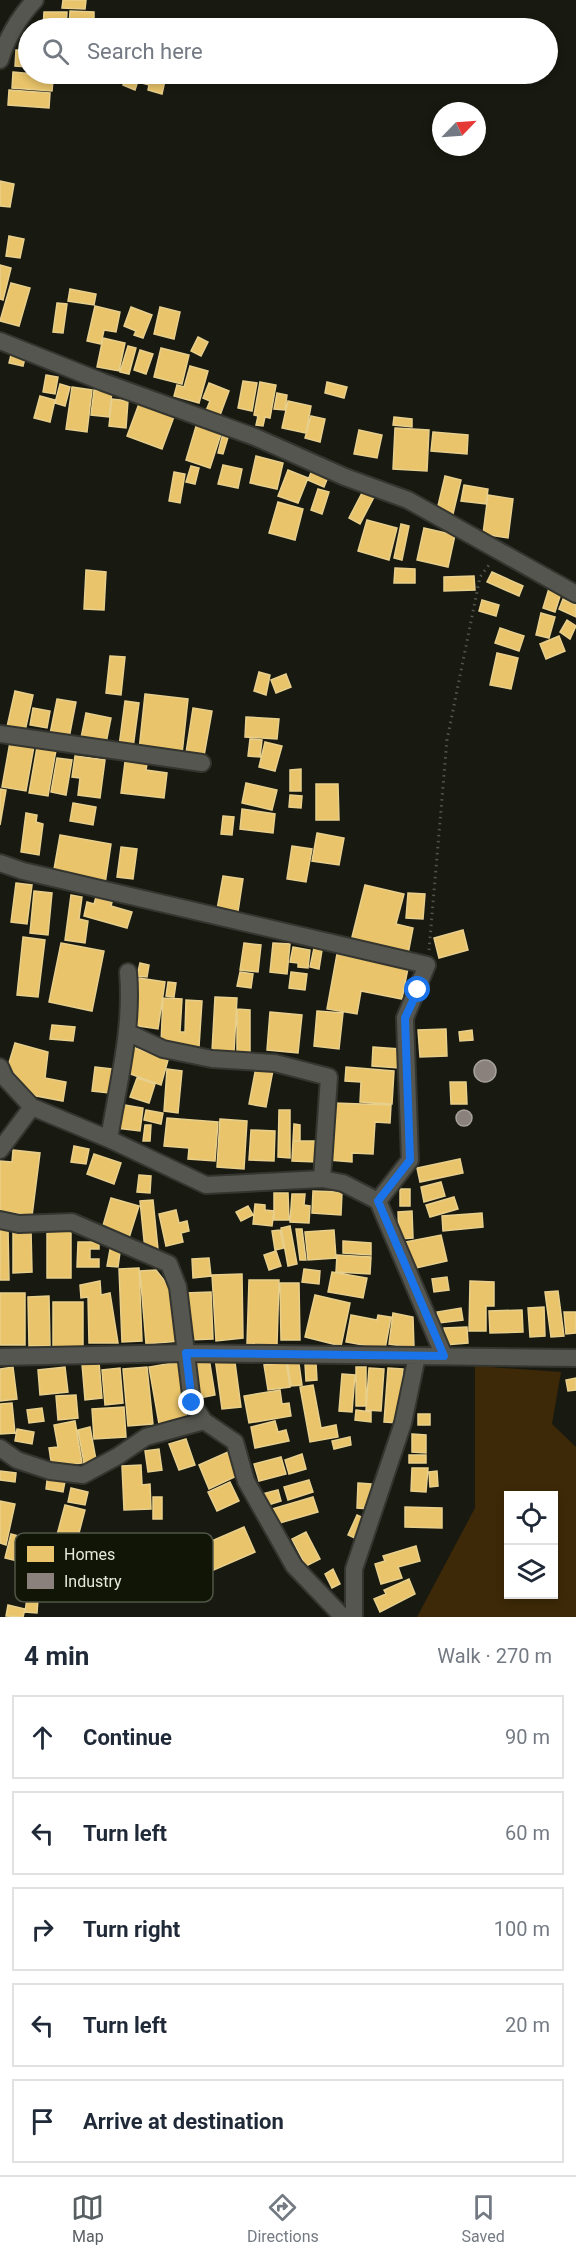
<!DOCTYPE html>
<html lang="en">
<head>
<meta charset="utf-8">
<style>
	body { margin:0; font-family:Roboto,sans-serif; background:#f6f6f7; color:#1f2937 }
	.controls { position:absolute; right:18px; bottom:18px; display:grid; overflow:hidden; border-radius:0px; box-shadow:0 3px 9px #0003 }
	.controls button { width:54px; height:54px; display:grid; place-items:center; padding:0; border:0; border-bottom:2px solid #e0e1e3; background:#fff; color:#1f2937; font:30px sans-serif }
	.compass { position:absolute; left:432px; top:102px; width:54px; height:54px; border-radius:50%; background:#fff; box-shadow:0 3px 9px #0003; rotate:65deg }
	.stop { position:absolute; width:18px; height:18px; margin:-14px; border:4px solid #1a73e8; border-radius:50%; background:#fff }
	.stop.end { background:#1a73e8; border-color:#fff; box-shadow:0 2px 6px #0008 }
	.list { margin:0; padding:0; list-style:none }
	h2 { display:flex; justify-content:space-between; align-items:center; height:78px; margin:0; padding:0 24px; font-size:26px }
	h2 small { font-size:20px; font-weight:400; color:#747a83 }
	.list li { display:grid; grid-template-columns:39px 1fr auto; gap:18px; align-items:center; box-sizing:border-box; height:84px; margin:0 12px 12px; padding:0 12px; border:2px solid #e0e1e3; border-radius:0px }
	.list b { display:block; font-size:22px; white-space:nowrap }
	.list em { font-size:20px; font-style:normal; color:#747a83 }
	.icon { flex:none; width:33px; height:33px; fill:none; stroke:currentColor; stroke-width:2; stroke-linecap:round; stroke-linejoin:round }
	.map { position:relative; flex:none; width:576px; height:1617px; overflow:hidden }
	.search { position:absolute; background:#fff; box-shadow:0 3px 9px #0003; left:18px; right:18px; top:18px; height:66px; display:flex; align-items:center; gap:15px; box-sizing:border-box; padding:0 21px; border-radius:33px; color:#747a83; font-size:22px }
	.sheet { height:558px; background:#fff }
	nav { display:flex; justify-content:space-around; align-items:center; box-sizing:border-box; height:84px; border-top:2px solid #e0e1e3; background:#fff; font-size:16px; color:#747a83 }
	nav a { display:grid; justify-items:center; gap:3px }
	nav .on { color:#585f62 }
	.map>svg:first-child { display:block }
	.green { fill:#3d2907; fill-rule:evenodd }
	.homes { fill:#e9c46a; stroke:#e8cf8c; stroke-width:1.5 }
	.industry { fill:#8a817c; stroke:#a5a099; stroke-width:1.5 }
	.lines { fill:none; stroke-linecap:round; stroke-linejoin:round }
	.minor-casing { stroke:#34352f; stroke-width:20 }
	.path { stroke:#52554d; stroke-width:3; stroke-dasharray:1.5 4.5; stroke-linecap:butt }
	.minor { stroke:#54564f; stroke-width:16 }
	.route { stroke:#1a73e8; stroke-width:8 }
	.key { fill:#101505; stroke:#505546; stroke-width:1.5 }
	.key-label { font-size:16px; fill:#e5e9dd }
</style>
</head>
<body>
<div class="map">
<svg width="576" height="1617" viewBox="0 0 576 1617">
	<rect width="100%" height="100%" fill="#181a11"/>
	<path class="green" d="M475 1366 561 1372 552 1424 576 1447V1617H417L475 1508ZM508 1496H554V1594H508Z"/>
	<path class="homes" d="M63 0H86L85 9 62 8Z
		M70 11 94 12V28H69Z
		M44 12H67L66 28H43Z
		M16 50 28 51V67L15 66Z
		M13 72 34 74V79L53 80 52 91 12 88Z
		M128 74 139 78 135 90 123 85Z
		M144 74 166 76 162 94 148 90 149 85 142 83Z
		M9 90 50 93 49 108 8 105Z
		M0 181 14 184 10 207 0 206Z
		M9 236 24 239 20 258 6 256Z
		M0 265 11 268 3 300 0 299Z
		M11 283 30 288 19 326 0 321Z
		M70 289 96 294 94 305 68 301Z
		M57 303 67 304 63 333 53 332Z
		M95 306 120 312 116 332 104 330 101 344 87 341Z
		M131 307 152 315 143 338 134 335 136 331 124 326Z
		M160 307 180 312 174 339 154 334Z
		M198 337 208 342 201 356 191 351Z
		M103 338 125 343 119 371 97 367Z
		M128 346 136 348 129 374 120 372Z
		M161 348 189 355 182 384 154 377Z
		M140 350 153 354 146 374 134 370Z
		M11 355 25 358 23 366 9 363Z
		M190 366 208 371 199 403 174 396 177 385 184 387Z
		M46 375 58 377 55 394 43 392Z
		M243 381 257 383 252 411 238 408Z
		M260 382 276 385 270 418 265 417 263 426 256 425 258 416 254 415Z
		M327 382 347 387 344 398 325 393Z
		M209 383 229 391 219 418 205 413 210 401 203 398Z
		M60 384 70 387 65 406 55 403Z
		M72 387 92 390 87 432 66 429Z
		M94 390 112 392 109 417 91 415Z
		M277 393 287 395 285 410 274 409Z
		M40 396 55 400 50 422 34 418Z
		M112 399 128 401 126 428 109 426Z
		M140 401 175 414 162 449 127 436Z
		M288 401 311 406 306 433 282 428Z
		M311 416 325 419 320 442 305 438Z
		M394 417 412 419V427L393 425Z
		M197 423 222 431 210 468 186 460Z
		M395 428 429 430 427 471 393 469Z
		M359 430 382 435 377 458 354 454Z
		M433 432 468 435 467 454 431 451Z
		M223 433 229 434 223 454 218 453Z
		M256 456 283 463 277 489 250 483Z
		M223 465 242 469 238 488 218 484Z
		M191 466 199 468 195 484 186 482Z
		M288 470 308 478 298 503 278 496Z
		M312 470 328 477 324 487 308 480Z
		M174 472 185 474 180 503 169 501Z
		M445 476 461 480 453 514 437 510Z
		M464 485 488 489 486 504 461 501Z
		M318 489 329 492 322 514 311 510Z
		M363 491 374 497 360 524 349 518Z
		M488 495 513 499 508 538 483 534Z
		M278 502 303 509 295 540 269 533Z
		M367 520 397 528 389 560 358 551Z
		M401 524 409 526 402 560 394 558Z
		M424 528 455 535 448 567 417 560Z
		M395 568 415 569V583H394Z
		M86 570 106 572 104 610 84 609Z
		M492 572 523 586 519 596 487 582Z
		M474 576 475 590 444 591V577Z
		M550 585 562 590 555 612 543 608Z
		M563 599 576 605V617L559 609Z
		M482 600 499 605 496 616 479 611Z
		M541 613 555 617 549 638 536 635Z
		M567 620 576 626 570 639 560 632Z
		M500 628 524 636 519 651 495 643Z
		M559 636 565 651 546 659 540 644Z
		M497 653 518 658 511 689 490 685Z
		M110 656 125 657 121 695 106 693Z
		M259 672 270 675 266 695 254 691Z
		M286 674 291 687 276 693 271 680Z
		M15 691 33 695 25 731 7 727Z
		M145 694 188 699 182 754 139 750Z
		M57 699 76 702 69 738 50 734Z
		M125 701 139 703 133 748 119 746Z
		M33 708 50 711 47 728 30 725Z
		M193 708 212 711 204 756 186 753Z
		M86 713 111 718 106 743 81 738Z
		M246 717 279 719 277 739 245 737Z
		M250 739 262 740 260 757 248 756Z
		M10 742 34 746 26 791 2 787Z
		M265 742 282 746 275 771 259 767Z
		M37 747 56 750 48 796 29 793Z
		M75 756 105 760 100 798 78 795 80 778 72 777Z
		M57 758 72 760 66 795 51 792Z
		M125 762 147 764 146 770 167 773 164 798 121 793Z
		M301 769V791H290V770Z
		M246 783 277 790 272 810 242 803Z
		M316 784H338L339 820H316Z
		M0 789 6 790 0 825Z
		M290 795 302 796 301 808 289 807Z
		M73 803 96 807 93 825 70 821Z
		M242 809 275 814 273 833 240 829Z
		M26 813 37 815 36 822 43 824 39 855 21 852Z
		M223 816 234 817 232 835 221 834Z
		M317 833 344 838 339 865 312 861Z
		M60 835 111 844 105 884 53 875Z
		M292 846 312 849 306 882 287 879Z
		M121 847 137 849 133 879 117 877Z
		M223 876 243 879 237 918 216 915Z
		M16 883 32 885 27 924 11 922Z
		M365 885 404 894 396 924 413 928 408 954 351 941Z
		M34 891 52 893 48 935 30 933Z
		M408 893 425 894 423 919 406 918Z
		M71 895 82 897 79 919 88 921 85 943 65 940Z
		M96 897 112 902 111 906 132 912 127 928 84 916 87 902 94 904Z
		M463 930 468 950 439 958 434 938Z
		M23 937 45 940 38 997 17 995Z
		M61 943 104 951 92 1011 49 1002Z
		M244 943 261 945 258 972 240 970Z
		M273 943 290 944 287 974 270 972Z
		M293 947 310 950 308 968 298 967V963L290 962Z
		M314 948 322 950 319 969 310 967Z
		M337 954 408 968 402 999 361 991 357 1014 327 1009Z
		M140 963 149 965 147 977 137 976Z
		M240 972 253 974 251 988 237 986Z
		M291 972 307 974 305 990 289 988Z
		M139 978 165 982 158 1029 132 1025Z
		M168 982 176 983 174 997 166 996Z
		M215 997 237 998 234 1052 212 1051Z
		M163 998 182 999 180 1032H185L186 1000 202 1001 199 1047 161 1043Z
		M237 1009 250 1010V1055H237Z
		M317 1011 343 1013 339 1049 314 1046Z
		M270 1012 302 1015 298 1053 267 1050Z
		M52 1025 75 1027 73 1041 50 1039Z
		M446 1029 447 1056 420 1057 418 1030Z
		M472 1030 473 1040 460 1041 459 1032Z
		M15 1043 48 1052 45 1078 66 1082 63 1101 31 1095 8 1066Z
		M133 1047 168 1060 161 1085 125 1072Z
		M373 1047 400 1049 399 1068 372 1066Z
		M95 1067 112 1069 109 1093 92 1091Z
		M256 1067 273 1070 266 1107 249 1104Z
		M346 1067 394 1071 392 1104 360 1102 361 1082 345 1081Z
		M167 1069 182 1071 178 1113 164 1111Z
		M137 1078 155 1084 149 1103 130 1097Z
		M450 1082H466L467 1104H451Z
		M333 1103 391 1105 390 1123 375 1122 373 1154 352 1153V1162L329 1160Z
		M119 1104 143 1108 140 1131 116 1128Z
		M146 1110 163 1113 161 1124 144 1120Z
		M279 1110H290V1158L278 1157Z
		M167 1118 218 1122 215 1161 188 1159 189 1148 164 1146Z
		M220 1119 247 1121 244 1169 217 1167Z
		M294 1124 300 1125V1141H293Z
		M145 1125H151L150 1141H143Z
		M251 1130 275 1131 274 1161 249 1160Z
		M293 1141H318L317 1162 292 1161Z
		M74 1146 89 1149 86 1164 71 1162Z
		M13 1150 40 1153 32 1216 0 1211V1161L12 1162Z
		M94 1154 121 1163 114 1184 87 1174Z
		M460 1159 463 1173 420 1182 417 1168Z
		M139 1175 151 1176 150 1193 137 1192Z
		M441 1182 445 1196 424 1202 421 1187Z
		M400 1189H410V1206H400Z
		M313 1191 342 1192 341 1215 312 1213Z
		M274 1193H288L289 1220H274Z
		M292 1194H305L304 1205 310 1206 309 1223 290 1222Z
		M454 1197 458 1209 430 1217 426 1205Z
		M111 1198 139 1206 129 1238 102 1229Z
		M153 1200 158 1249 145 1250 140 1201Z
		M255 1204 265 1205V1210L274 1211 272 1226 253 1224Z
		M248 1206 253 1215 241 1221 236 1212Z
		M176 1210 179 1223 187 1221 189 1231 181 1233 183 1242 166 1246 159 1214Z
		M412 1211 413 1238 399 1239 398 1212Z
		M482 1213 483 1227 443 1231 442 1216Z
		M290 1226 297 1264 288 1266 281 1228Z
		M0 1228H8L9 1280H0Z
		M296 1229H302L306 1260H300Z
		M13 1230H31L32 1272 13 1273Z
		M47 1230H71V1278H47Z
		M280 1230 284 1248 275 1250 272 1231Z
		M334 1230 336 1258 308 1260 305 1232Z
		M441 1235 447 1261 411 1269 405 1242Z
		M343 1241 371 1243V1255L343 1253Z
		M78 1242H99V1249H90V1259H99V1267H77Z
		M111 1244 121 1245 118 1267 107 1266Z
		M276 1251 281 1266 269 1270 264 1255Z
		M337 1255 371 1257 370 1274 336 1272Z
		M209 1258 211 1276 193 1278 192 1259Z
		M139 1268 142 1341 122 1342 119 1269Z
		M304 1269 320 1271 319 1284 302 1282Z
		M156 1270 175 1294 179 1341 146 1344 140 1271Z
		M332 1272 367 1278 363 1298 328 1292Z
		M242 1274 243 1338 216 1341 212 1275Z
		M447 1277 449 1290 434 1292 432 1279Z
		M249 1280H279L277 1345 247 1344Z
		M100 1281 101 1295 110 1293 118 1343H89L88 1297 81 1298 80 1285Z
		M470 1281 494 1282V1306H486V1331H469Z
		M280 1283H299L300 1340H281Z
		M558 1291 564 1336 551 1337 545 1292Z
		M211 1292 213 1339 187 1340 185 1293Z
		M0 1293H25V1345H0Z
		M315 1295 350 1303 341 1346 305 1337Z
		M49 1296 50 1346H29L28 1297Z
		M53 1302H83V1348L53 1347Z
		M544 1307 545 1336 530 1337 528 1308Z
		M461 1308 463 1320 439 1323 437 1312Z
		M522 1310 523 1332 490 1333 489 1311Z
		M564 1312H576V1333L566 1334Z
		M393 1313 413 1317 414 1348 389 1344Z
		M351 1315 377 1320 378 1315 391 1317 385 1349 346 1342Z
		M467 1327 468 1343 445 1345 444 1328Z
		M234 1355 241 1407 222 1409 215 1358Z
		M298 1357 302 1385 291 1386 287 1359Z
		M209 1358 215 1395 194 1399 187 1361Z
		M99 1362 102 1398 85 1400 82 1364Z
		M178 1362 187 1419 159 1424 149 1367Z
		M286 1362 290 1387 268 1390 264 1365Z
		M316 1363 317 1380 306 1381 305 1364Z
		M13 1367 17 1399 0 1401V1369Z
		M65 1367 68 1392 40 1395 38 1370Z
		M147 1367 153 1424 128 1426 123 1369Z
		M356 1367H366V1406H356Z
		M120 1368 123 1403 105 1405 102 1370Z
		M369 1368 384 1369 381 1411 366 1410Z
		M388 1368 403 1369 399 1423 384 1422Z
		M342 1374 355 1375 352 1412 339 1411Z
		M576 1378V1390L568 1391 566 1380Z
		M313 1385 321 1428 336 1425 338 1437 310 1442 300 1387Z
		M280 1390 282 1404 289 1403 291 1416 249 1423 244 1396Z
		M76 1395 78 1418 58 1420 56 1396Z
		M12 1403 15 1433 0 1434V1404Z
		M124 1407 126 1437 94 1439 92 1409Z
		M42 1408 44 1421 29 1423 27 1410Z
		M356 1410 371 1412V1422L355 1420Z
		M418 1414H430V1425H418Z
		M75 1421 82 1463 52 1468 49 1448 58 1447 54 1425Z
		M275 1421 278 1432 286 1430 289 1441 255 1448 251 1427Z
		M90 1427 96 1460 84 1463 78 1430Z
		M17 1429 34 1432 32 1444 15 1441Z
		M412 1434 426 1435V1453L412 1452Z
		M350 1437 351 1445 334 1449 332 1441Z
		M186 1439 195 1465 179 1470 169 1444Z
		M159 1449 162 1470 148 1472 145 1451Z
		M228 1452 239 1475 209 1489 199 1465Z
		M302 1454 306 1469 289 1474 285 1460Z
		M409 1455H426V1463H409Z
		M281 1457 286 1474 259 1481 254 1464Z
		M141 1465 142 1485 150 1484 151 1509 124 1510 122 1466Z
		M412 1468H428L426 1492 411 1491Z
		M0 1471 16 1473 15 1482 0 1480Z
		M437 1471 438 1486 430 1487 429 1472Z
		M48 1473 66 1476 63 1492 46 1489Z
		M309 1480 313 1492 288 1500 284 1487Z
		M230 1482 239 1501 217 1511 208 1492Z
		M358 1483 371 1484 370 1509 357 1508Z
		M71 1488 88 1492 85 1505 68 1502Z
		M278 1490 281 1501 265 1506 262 1494Z
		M153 1497H162V1519H153Z
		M313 1497 318 1512 276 1524 272 1509Z
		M0 1501 15 1504 6 1545 0 1543Z
		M65 1505 85 1510 74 1552 54 1546Z
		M405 1507 442 1508V1528L405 1527Z
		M357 1515 368 1520 359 1540 348 1535Z
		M244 1527 255 1552 209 1572 198 1547Z
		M306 1532 320 1559 306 1566 292 1539Z
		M11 1534 41 1542 42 1567 5 1558Z
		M416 1546 420 1561 398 1567 402 1578 381 1584 375 1564 385 1561 383 1556Z
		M333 1569 340 1584 332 1588 325 1574Z
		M409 1579 415 1594 380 1612 374 1599 386 1594 384 1590Z
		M27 1598 38 1599 37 1613 25 1612Z
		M8 1605 25 1609 23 1617 6 1616Z"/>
	<path class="industry" d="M474 1071a11 11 0 1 1 22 0a11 11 0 1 1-22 0Z
		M456 1118a8 8 0 1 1 16 0a8 8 0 1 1-16 0Z"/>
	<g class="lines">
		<defs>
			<path id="minor" d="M0 60C7 38 19 17 35 0
				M0 341 103 382 255 437 345 477 408 500 576 594
				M0 734 202 763
				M0 863 23 871 427 965 405 1018 410 1160 378 1201
				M127 1032 163 1049 212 1059 275 1063 329 1077 322 1179
				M0 1067 5 1078 32 1107 109 1139 206 1185 322 1179 343 1183 378 1201 444 1356
				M109 1139C118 1084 133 1028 128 972
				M0 1150 32 1107
				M0 1220 19 1224 72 1222 169 1264 178 1287 192 1403 204 1421
				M0 1357 186 1353 576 1358
				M0 1448 17 1460 50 1471 83 1475 118 1456 146 1437 204 1421 235 1442 246 1481 294 1566 343 1617
				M354 1617V1569L403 1423 417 1356"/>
		</defs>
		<use href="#minor" class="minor-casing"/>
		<path class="path" d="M429 950 447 740 480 577 489 565"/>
		<use href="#minor" class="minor"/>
	</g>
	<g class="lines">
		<path class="route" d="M192 1403 186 1353 444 1356 378 1201 410 1160 405 1018 418 990"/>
	</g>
	<rect x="15" y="1533" width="198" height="69" rx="9" class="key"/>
	<rect x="27" y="1546" width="27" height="16" fill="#e9c46a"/>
	<rect x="27" y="1573" width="27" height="16" fill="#8a817c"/>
	<g class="key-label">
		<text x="64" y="1560">Homes</text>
		<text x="64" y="1587">Industry</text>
	</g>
</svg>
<div class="controls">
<button><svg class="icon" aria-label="locate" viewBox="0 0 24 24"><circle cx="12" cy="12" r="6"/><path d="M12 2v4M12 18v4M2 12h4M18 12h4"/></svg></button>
<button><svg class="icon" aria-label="layers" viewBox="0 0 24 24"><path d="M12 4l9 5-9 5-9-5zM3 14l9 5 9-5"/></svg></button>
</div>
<svg class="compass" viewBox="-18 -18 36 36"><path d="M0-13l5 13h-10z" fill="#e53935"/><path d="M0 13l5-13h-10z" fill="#747a83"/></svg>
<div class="stop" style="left:418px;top:990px"></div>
<div class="stop end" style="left:192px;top:1403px"></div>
<div class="search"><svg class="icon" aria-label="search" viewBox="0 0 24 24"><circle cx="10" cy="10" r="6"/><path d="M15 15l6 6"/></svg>Search here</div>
</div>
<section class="sheet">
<h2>4 min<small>Walk · 270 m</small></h2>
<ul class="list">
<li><svg class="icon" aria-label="ahead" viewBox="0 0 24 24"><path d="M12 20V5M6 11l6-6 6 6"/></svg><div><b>Continue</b></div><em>90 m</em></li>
<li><svg class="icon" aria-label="left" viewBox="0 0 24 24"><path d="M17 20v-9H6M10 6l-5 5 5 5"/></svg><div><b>Turn left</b></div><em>60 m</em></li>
<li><svg class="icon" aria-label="right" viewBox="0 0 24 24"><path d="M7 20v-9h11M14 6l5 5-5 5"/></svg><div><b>Turn right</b></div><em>100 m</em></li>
<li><svg class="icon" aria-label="left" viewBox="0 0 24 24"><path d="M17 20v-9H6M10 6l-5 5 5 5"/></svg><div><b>Turn left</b></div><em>20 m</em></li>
<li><svg class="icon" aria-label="arrive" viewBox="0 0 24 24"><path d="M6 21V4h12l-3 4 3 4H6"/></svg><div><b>Arrive at destination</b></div></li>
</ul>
</section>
<nav>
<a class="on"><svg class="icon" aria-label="map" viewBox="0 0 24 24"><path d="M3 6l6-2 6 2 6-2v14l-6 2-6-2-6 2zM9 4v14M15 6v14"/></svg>Map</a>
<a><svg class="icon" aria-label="directions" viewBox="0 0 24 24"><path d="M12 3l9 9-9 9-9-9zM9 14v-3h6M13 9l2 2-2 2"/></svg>Directions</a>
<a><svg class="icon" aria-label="saved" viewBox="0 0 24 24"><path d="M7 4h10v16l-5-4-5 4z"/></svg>Saved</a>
</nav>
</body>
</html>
